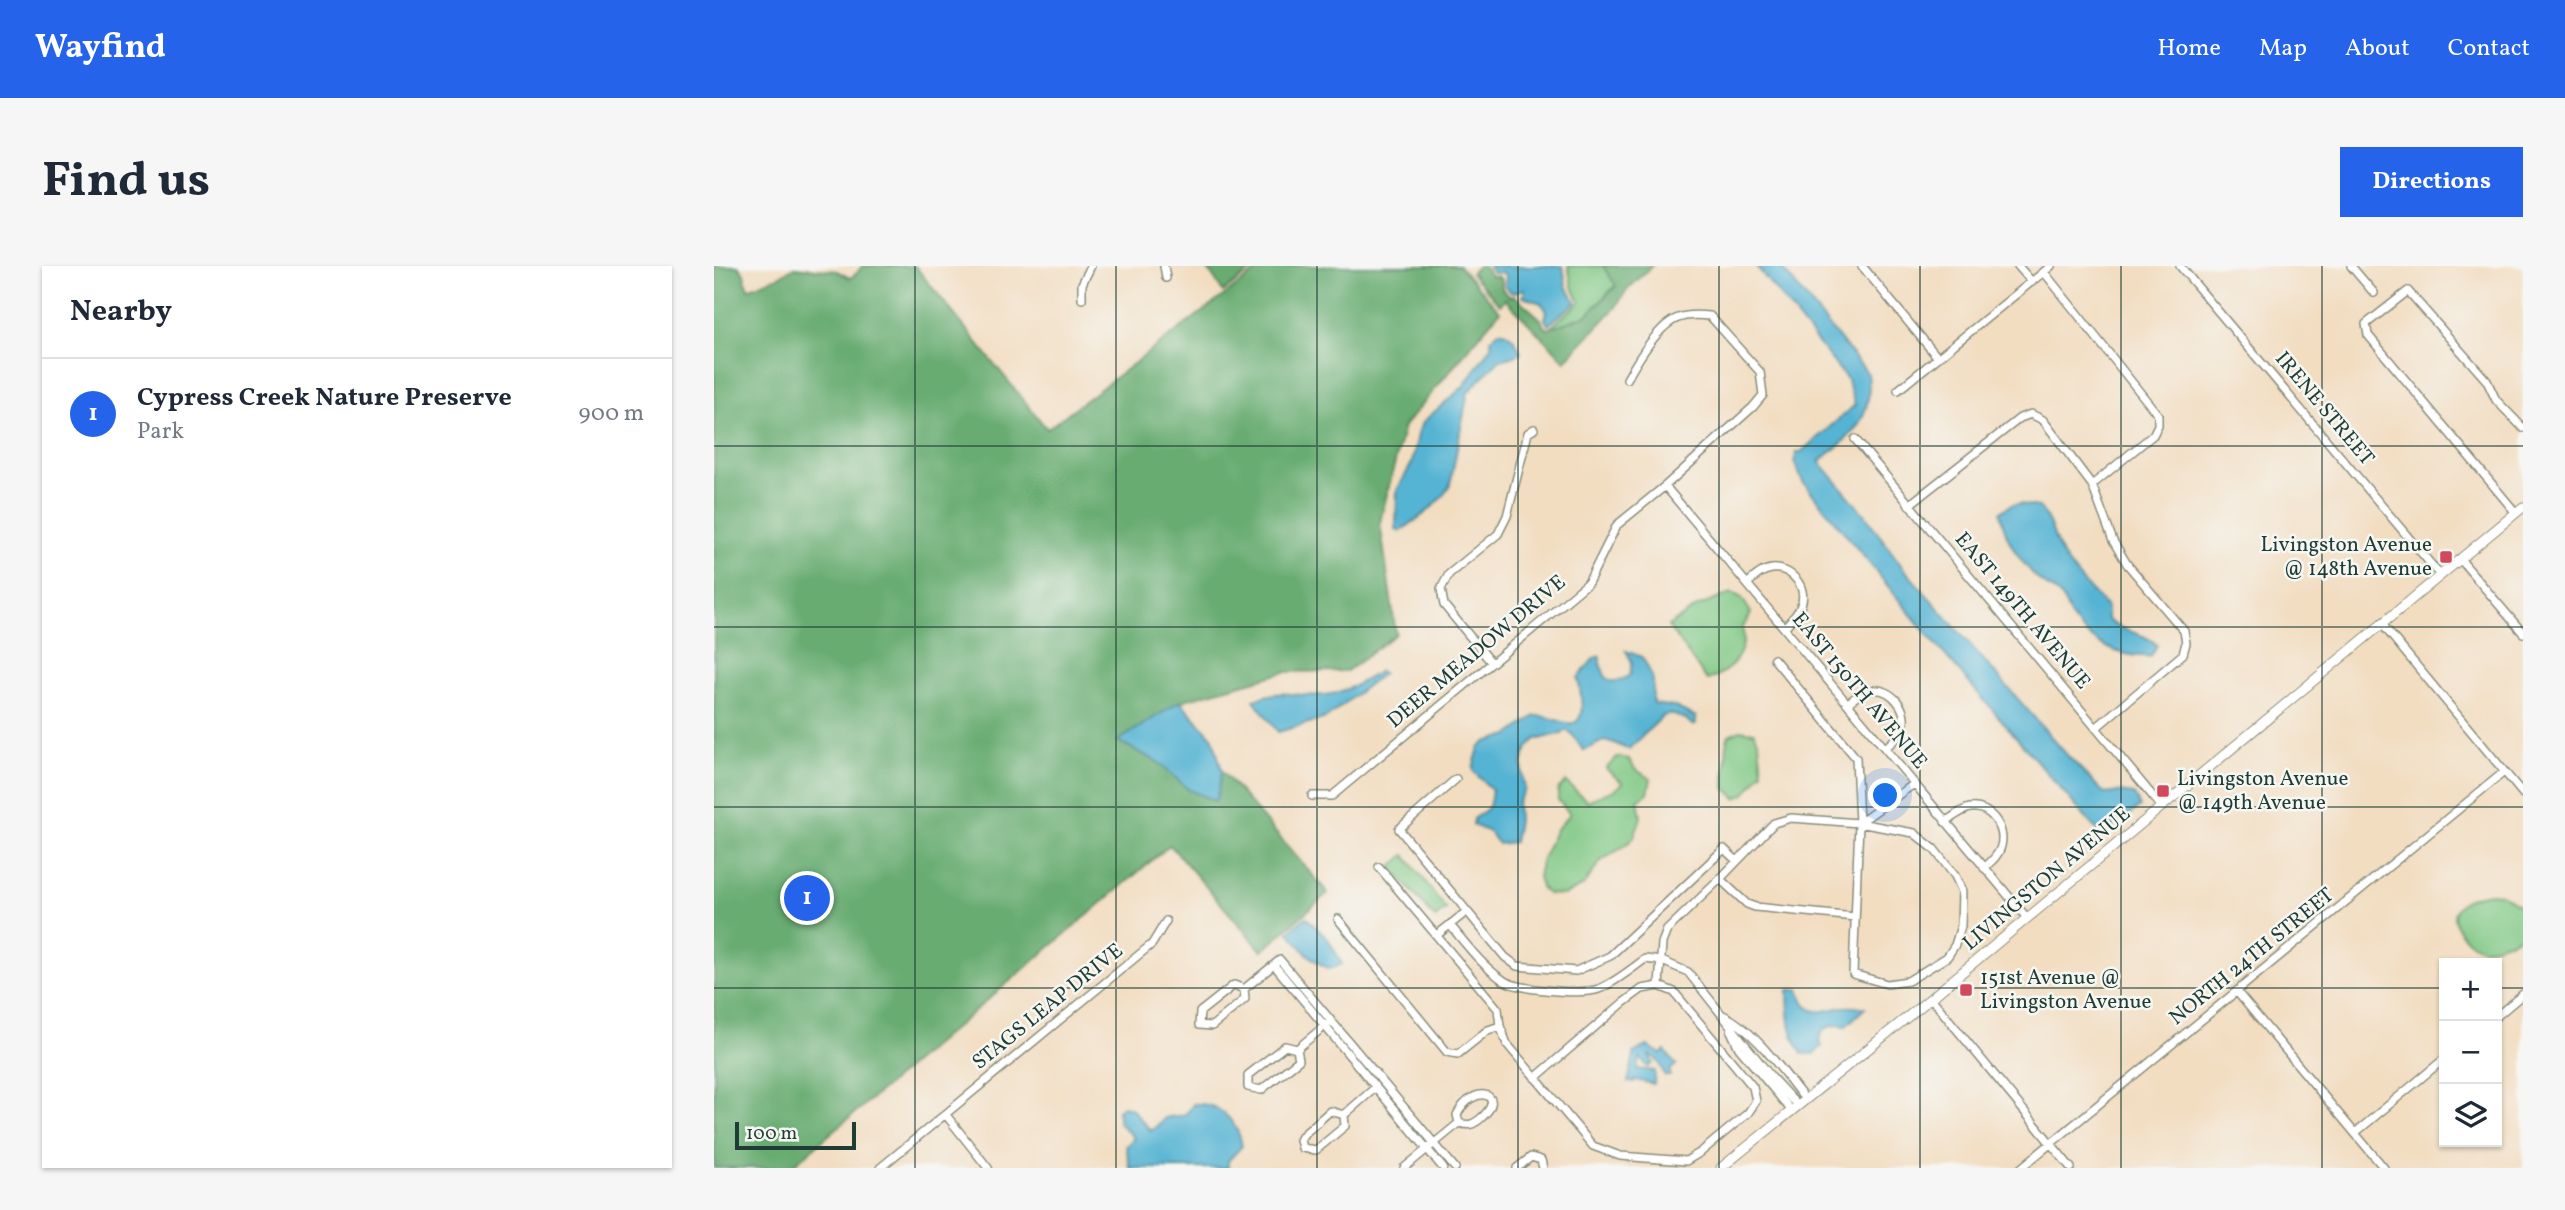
<!DOCTYPE html>
<html lang="en">
<head>
<meta charset="utf-8">
<style>
	body { margin:0; font-family:Vollkorn,serif; background:#f6f6f7; color:#1f2937 }
	.controls { position:absolute; right:21px; bottom:21px; display:grid; overflow:hidden; border-radius:0px; box-shadow:0 2px 5px #0004 }
	.controls button { width:63px; height:63px; display:grid; place-items:center; padding:0; border:0; border-bottom:2px solid #e0e1e3; background:#fff; color:#1f2937; font:35px sans-serif }
	.scale { position:absolute; left:21px; bottom:18px; width:121px; box-sizing:border-box; padding-left:7px; border:4px solid #1f3d34; border-top:0; font-size:19px; line-height:24px; white-space:nowrap; color:#1f3d34; -webkit-text-stroke:5px #f6f6f2; paint-order:stroke }
	.you { position:absolute; left:1172px; top:530px; width:24px; height:24px; margin:-18px; border:5px solid #fff; border-radius:50%; background:#1a73e8; box-shadow:0 0 0 10px #1a73e833 }
	.badge { display:grid; place-items:center; width:46px; height:46px; border-radius:50%; background:#2563eb; color:#fff; font-size:23px; font-weight:700 }
	.pin { position:absolute; translate:-50% -50%; border:4px solid #fff; box-shadow:0 2px 7px #0006 }
	.list { margin:0; padding:0; list-style:none }
	h2 { display:flex; justify-content:space-between; align-items:center; height:91px; margin:0; padding:0 28px; font-size:30px }
	h2 small { font-size:23px; font-weight:400; color:#747a83 }
	.list li { display:grid; grid-template-columns:46px 1fr auto; gap:21px; align-items:center; box-sizing:border-box; height:112px; padding:0 28px; border-top:2px solid #e0e1e3 }
	.list b { display:block; font-size:26px; white-space:nowrap }
	.list p { margin:0; font-size:23px; white-space:nowrap; color:#747a83 }
	.list em { font-size:23px; font-style:normal; color:#747a83 }
	.icon { flex:none; width:38px; height:38px; fill:none; stroke:currentColor; stroke-width:2; stroke-linecap:round; stroke-linejoin:round }
	.map { position:relative; flex:none; width:1809px; height:902px; overflow:hidden; border-radius:0px }
	header { display:flex; align-items:center; gap:42px; box-sizing:border-box; height:98px; padding:0 35px; background:#2563eb; color:#fff }
	header strong { font-size:33px }
	nav { display:flex; gap:38px; margin-inline-start:auto; font-size:24px }
	.intro { display:flex; align-items:center; justify-content:space-between; box-sizing:border-box; height:168px; padding:0 42px }
	h1 { margin:0; font-size:49px }
	.button { padding:18px 32px; border-radius:0px; background:#2563eb; color:#fff; font-size:24px; font-weight:700 }
	main { display:flex; gap:42px; padding:0 42px }
	aside { flex:1; background:#fff; border-radius:0px; box-shadow:0 2px 5px #0004 }
	.map>svg:first-child { display:block }
	.green { fill:#7fc783; stroke:#4f825c; stroke-width:2 }
	.forest { fill:#67ac71; stroke:#437452; stroke-width:2 }
	.water { fill:#55b3d3; stroke:#3a7884; stroke-width:2 }
	.lines { fill:none; stroke-linecap:round; stroke-linejoin:round }
	.minor-casing { stroke:#888d7a; stroke-width:10 }
	.tertiary-casing { stroke:#888d7a; stroke-width:11 }
	.minor { stroke:#fff; stroke-width:7 }
	.tertiary { stroke:#fff; stroke-width:9 }
	.grid { fill:none; stroke:#1f3d34; stroke-width:2; stroke-opacity:0.55 }
	.poi-dot { fill:#d1495b; stroke:#f6f6f2; stroke-width:2.5 }
	.labels { text-anchor:middle; dominant-baseline:central; stroke-width:5; stroke-linejoin:round; paint-order:stroke }
	.street-label { font-size:21px; fill:#1f3d34; stroke:#f6f6f2 }
	.poi-label { font-size:21px; fill:#1f3d34; stroke:#f6f6f2; text-anchor:start }
</style>
</head>
<body>
<header>
<strong>Wayfind</strong>
<nav><a>Home</a><a>Map</a><a>About</a><a>Contact</a></nav>
</header>
<div class="intro"><h1>Find us</h1><a class="button">Directions</a></div>
<main>
<aside>
<h2>Nearby<small></small></h2>
<ul class="list">
<li><span class="badge">1</span><div><b>Cypress Creek Nature Preserve</b><p>Park</p></div><em>900 m</em></li>
</ul>
</aside>
<div class="map">
<svg width="1809" height="902" viewBox="0 0 1809 902">
	<rect width="100%" height="100%" fill="#f6f6f2"/>
	<filter id="ink" filterUnits="userSpaceOnUse"><feTurbulence type="fractalNoise" baseFrequency=".0143" numOctaves="2"/><feDisplacementMap in="SourceGraphic" scale="14" xChannelSelector="R" yChannelSelector="G"/><feConvolveMatrix kernelMatrix="1 2 1 2 8 2 1 2 1" color-interpolation-filters="sRGB"/></filter>
	<filter id="wash" filterUnits="userSpaceOnUse"><feTurbulence type="fractalNoise" baseFrequency=".00686" numOctaves="4" result="noise"/><feDisplacementMap in="SourceGraphic" scale="28" xChannelSelector="R" yChannelSelector="G"/><feGaussianBlur stdDeviation="1.57" result="paint"/><feColorMatrix in="noise" values="0 0 0 0 0 0 0 0 0 0 0 0 0 0 0 0 0 1.4 0 .05"/><feComposite in="paint" operator="in"/></filter>
	<g filter="url(#wash)">
		<rect width="100%" height="100%" fill="#f2ddc1"/>
		<path class="green" d="M854 0H889L902 19 873 49 839 62 837 61 866 36 858 20Z
			M1018 327 1028 332 1037 347 1033 356 1028 361C1035 385 1016 407 993 414L954 360 983 341Z
			M1026 464 1040 466 1045 477 1048 506 1031 528 1022 532 1011 522 1013 475 1015 469Z
			M903 491 915 493 921 503 937 513 934 527 924 534 927 551 920 571 912 579 887 595 869 620 850 629 833 628 827 621 824 611 827 596 841 565 856 548 844 534V523L852 516 873 535 900 524 909 517 892 503Z
			M691 589 732 643 721 652 677 601Z
			M1777 627 1787 628 1808 641 1809 667C1803 673 1799 675 1790 677 1784 679 1776 683 1769 682 1755 681 1732 656 1743 642 1751 630 1765 629 1777 627Z"/>
		<path class="forest" d="M0 0H24L30 8 34 23 66 10 80 1 123 5 136 12 143 7 148 0H201L333 163 549 0H745L786 45 690 160 666 256 682 368 633 405 571 406 467 435 404 475 444 496 475 524 501 535 508 505 614 627 548 685 456 579 76 902H0Z
			M492 0H543L509 26Z
			M764 0H770L777 10H783L788 15V23L796 31 801 30 827 53 830 61 834 63 873 49 902 20 889 0H938L912 25 902 41 851 95 791 33 786 39 757 7Z"/>
		<path class="water" d="M775 0H849L852 20 862 36 834 59 831 53 833 45 827 37 808 30 811 27 810 23 798 27 791 20 792 11 788 6 779 7Z
			M1042 0H1066L1154 108C1160 150 1138 172 1105 195L1151 249 1190 303 1353 489 1391 528 1405 526 1420 528 1426 541 1388 568 1378 559 1213 368 1089 216 1080 196 1083 186H1087L1141 139 1133 113Z
			M786 65C798 68 802 76 807 86L801 90 785 94 754 126 736 219C726 238 704 253 686 265L682 264 683 224 698 197 705 164 710 155 749 121 777 80V73Z
			M1306 238 1325 241C1341 260 1338 273 1349 290 1361 309 1377 325 1393 341V353C1407 367 1429 365 1443 379L1437 390C1405 392 1376 377 1357 351 1353 345 1353 338 1348 332 1341 324 1333 321 1326 315 1304 293 1292 276 1286 246L1297 239Z
			M912 385 928 391C932 398 937 406 939 414 940 422 937 429 940 438L961 441 982 451V458L979 460 972 453 956 448 949 450 915 483C906 482 901 475 892 475 882 476 879 483 869 484L858 468 852 464 848 468C838 468 832 473 822 473 805 486 807 505 811 523L803 537 804 554 800 576 784 578 775 566 759 559 760 552C778 541 775 543 778 524L761 507 759 502 765 482 772 476 795 469 821 450C834 449 842 455 854 457 875 461 866 424 864 412L880 392 886 390V398L892 412C900 419 909 414 916 409L918 396Z
			M666 405 669 407 612 452 564 466 540 434C570 421 582 432 610 429 630 428 650 415 666 405Z
			M466 435 499 472 508 505 502 535 475 524 444 496 404 475Z
			M592 651 615 674 628 698 616 703C596 694 588 683 575 666Z
			M1085 723C1093 752 1106 746 1129 741 1136 740 1144 741 1151 742L1132 760 1120 759 1110 763 1105 773 1108 780 1100 788H1088C1074 765 1075 750 1074 724Z
			M934 780 947 788 951 785 962 799 956 804V810H951C947 802 946 793 935 789L939 797 934 801 926 792 923 803 941 805 940 818 921 814 920 816H914L920 789 919 787Z
			M479 838C505 836 524 855 528 880L514 895V902H416L412 880 420 872 405 857 403 845 409 840 417 842 437 865 451 852C465 847 469 856 479 838Z"/>
	</g>
	<g filter="url(#ink)">
		<g class="lines">
			<defs>
				<path id="minor" d="M450 0 452 12
					M1148 0 1224 92
					M1304 0 1318 16
					M1466 0 1726 309
					M1637 0 1660 27
					M1330 6 1444 149V159L1439 169 1378 219
					M368 33V18L377 0
					M1184 124 1337 0
					M1141 173 1447 540
					M951 220 1313 652
					M1195 239 1306 152 1317 148 1329 154 1378 219 1399 275 1413 298 1470 365 1472 377 1469 388 1383 461
					M1802 247 1654 69 1652 58 1694 25 1773 115 1782 134 1809 162
					M1746 293 1809 367
					M1034 317C1041 311 1048 304 1058 303 1077 301 1094 321 1087 339 1084 348 1076 355 1070 362
					M1667 357 1809 528
					M1060 393 1142 492 1145 557 1139 708 1173 718 1194 715 1233 691 1241 679 1247 660 1248 625 1241 610 1220 583 1200 567 1145 557
					M777 396 730 339 727 323 735 308 784 268 793 250 814 167 820 163
					M1134 437C1141 431 1149 425 1159 424 1177 422 1195 443 1189 461 1186 470 1178 476 1171 482
					M742 513 685 563 791 691 803 700 862 705 896 690 1010 583 1023 595
					M598 530H618L874 317 903 259 951 220 1039 141 1049 129 1046 106 996 50C984 49 969 48 958 55 940 66 923 95 913 113
					M1231 556C1239 551 1247 544 1256 542 1276 539 1292 562 1287 580 1285 589 1277 596 1270 602
					M665 601 784 743 786 760 793 778 879 880 906 890 972 895 987 886 1034 847 1042 835 1039 821 960 726 945 720 948 677 953 664 1006 613 1060 557 1077 552 1145 557 1200 518
					M1006 613 1033 638 1041 641 1141 651
					M624 653 733 786 744 788 774 764 786 760
					M736 659C752 678 768 700 789 714 803 724 869 729 885 723 902 716 917 703 931 693L948 695 974 706 1058 812 1083 839
					M723 669 752 646
					M560 699 729 902
					M530 723 520 719 486 746 485 759 498 760 531 733 530 723 566 694 741 902
					M1523 726 1670 902
					M1217 732 1357 902
					M1009 749C1040 763 1069 806 1090 832
					M1783 750 1809 728
					M1017 765 1025 782 1077 844
					M583 783 571 780 534 809V821L547 824 585 794 583 783 613 758
					M821 812 909 737 928 723 945 720
					M232 849 274 902
					M630 849 616 845 589 869 586 874 588 882 602 884 631 860 630 849 662 821
					M1641 867 1730 793
					M166 902 438 678 452 655
					M690 902 745 857C754 860 759 859 766 853 796 828 759 816 743 849L745 857
					M803 902 817 891 827 894 829 902
					M1307 902 1790 506"/>
				<path id="tertiary" d="M1007 902 1217 732 1809 241"/>
			</defs>
			<use href="#minor" class="minor-casing"/>
			<use href="#tertiary" class="tertiary-casing"/>
			<use href="#minor" class="minor"/>
			<use href="#tertiary" class="tertiary"/>
		</g>
	</g>
	<path class="grid" d="M201 0V902M402 0V902M603 0V902M804 0V902M1005 0V902M1206 0V902M1407 0V902M1608 0V902M0 180H1809M0 361H1809M0 541H1809M0 722H1730M1783 722H1809"/>
	<g class="poi-dot">
		<rect x="1725" y="284" width="14" height="14" rx="3.5"/>
		<rect x="1442" y="518" width="14" height="14" rx="3.5"/>
		<rect x="1245" y="717" width="14" height="14" rx="3.5"/>
	</g>
	<g class="labels">
		<g class="street-label">
			<text transform="translate(1610 143) rotate(50)">IRENE STREET</text>
			<text transform="translate(1308 345) rotate(50)">EAST 149TH AVENUE</text>
			<text transform="translate(763 386) rotate(-40)">DEER MEADOW DRIVE</text>
			<text transform="translate(1145 425) rotate(50)">EAST 150TH AVENUE</text>
			<text transform="translate(1333 613) rotate(-40)">LIVINGSTON AVENUE</text>
			<text transform="translate(1538 691) rotate(-39)">NORTH 24TH STREET</text>
			<text transform="translate(334 741) rotate(-39)">STAGS LEAP DRIVE</text>
		</g>
		<g class="poi-label">
			<text x="1718" y="279" text-anchor="end">Livingston Avenue<tspan x="1718" dy="24">@ 148th Avenue</tspan></text>
			<text x="1463" y="513">Livingston Avenue<tspan x="1463" dy="24">@ 149th Avenue</tspan></text>
			<text x="1266" y="712">151st Avenue @<tspan x="1266" dy="24">Livingston Avenue</tspan></text>
		</g>
	</g>
</svg>
<div class="controls">
<button>+</button>
<button>−</button>
<button><svg class="icon" aria-label="layers" viewBox="0 0 24 24"><path d="M12 4l9 5-9 5-9-5zM3 14l9 5 9-5"/></svg></button>
</div>
<div class="scale">100 m</div>
<div class="you"></div>
<div class="pin badge" style="left:93px;top:632px">1</div>
</div>
</main>
</body>
</html>
